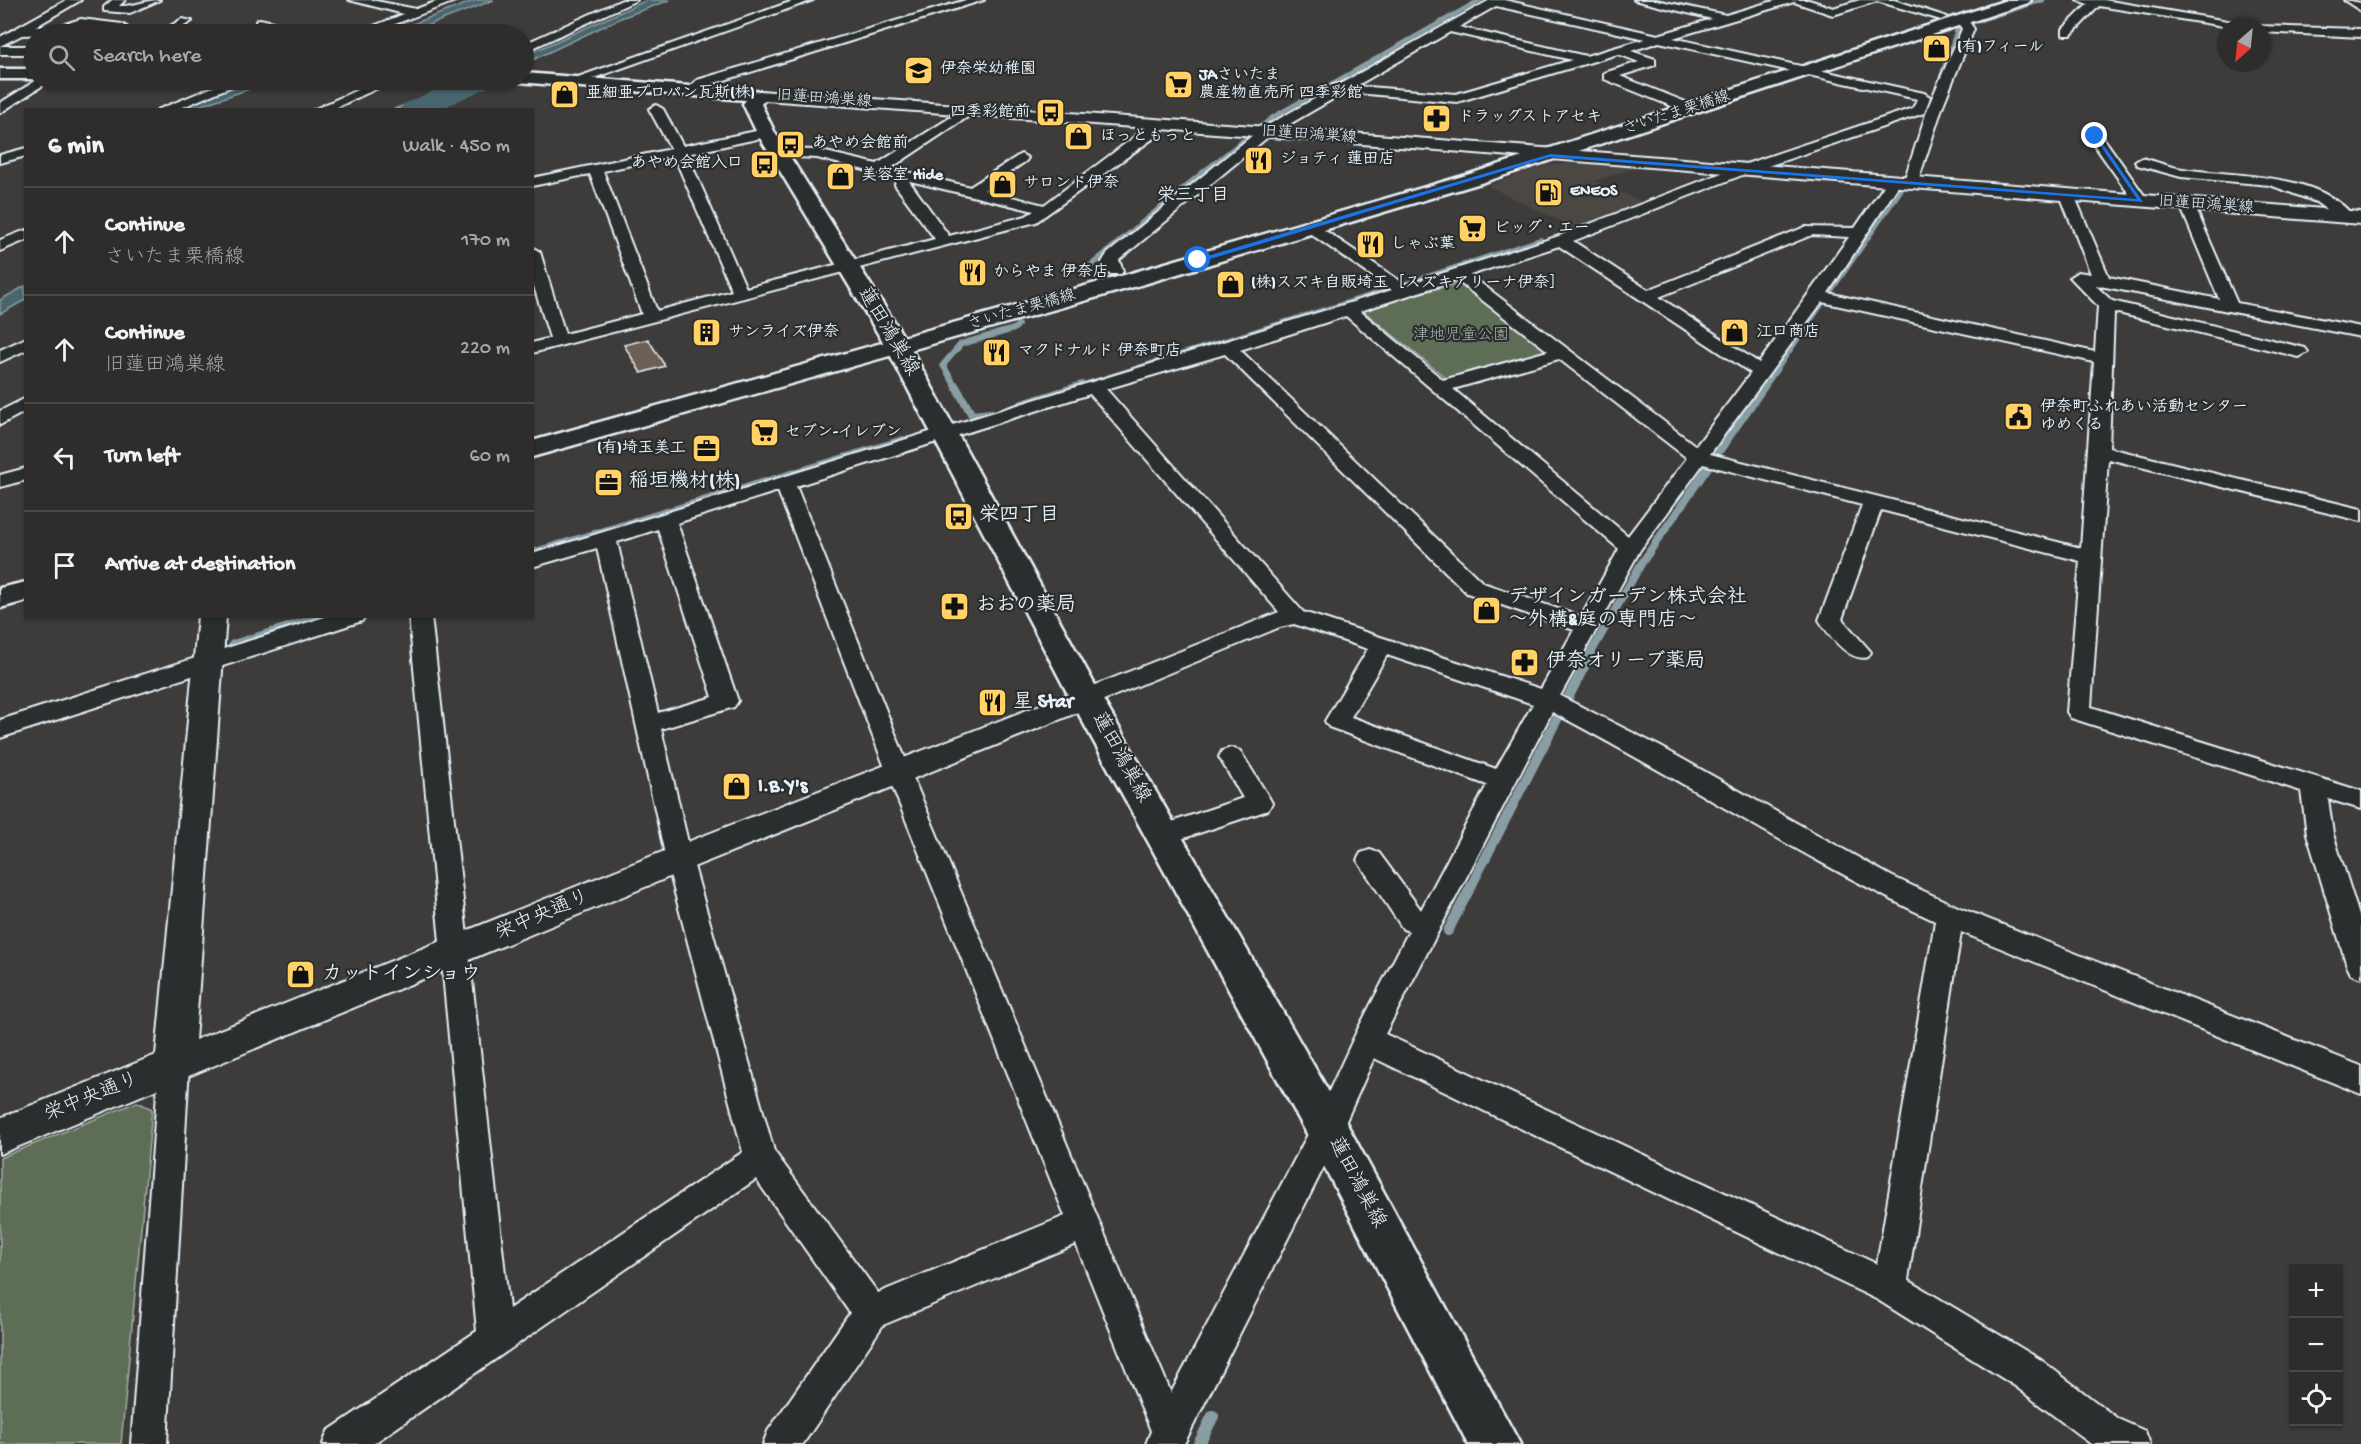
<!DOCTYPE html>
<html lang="en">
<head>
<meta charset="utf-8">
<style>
	body { margin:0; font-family:"Gochi Hand","Klee One",sans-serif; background:#363534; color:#f1f3f6 }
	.controls { position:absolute; right:18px; bottom:18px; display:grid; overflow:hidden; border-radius:0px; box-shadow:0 2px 4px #0004 }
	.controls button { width:54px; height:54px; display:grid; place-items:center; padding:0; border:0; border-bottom:2px solid #494948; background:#2e2d2c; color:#f1f3f6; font:30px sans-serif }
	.compass { position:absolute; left:2217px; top:18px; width:54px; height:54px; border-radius:50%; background:#2e2d2c; box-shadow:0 2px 4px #0004; rotate:207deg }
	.stop { position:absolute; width:18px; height:18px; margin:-14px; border:4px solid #1a73e8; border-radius:50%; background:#fff }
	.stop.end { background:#1a73e8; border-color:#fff; box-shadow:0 2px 6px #0008 }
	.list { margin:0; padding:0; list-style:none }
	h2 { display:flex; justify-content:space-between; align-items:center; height:78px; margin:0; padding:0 24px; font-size:26px }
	h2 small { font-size:20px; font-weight:400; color:#a7a8a9 }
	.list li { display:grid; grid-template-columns:39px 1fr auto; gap:18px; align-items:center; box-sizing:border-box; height:108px; padding:0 24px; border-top:2px solid #494948 }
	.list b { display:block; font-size:22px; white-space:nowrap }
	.list p { margin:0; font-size:20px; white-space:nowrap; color:#a7a8a9 }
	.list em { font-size:20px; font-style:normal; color:#a7a8a9 }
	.icon { flex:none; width:33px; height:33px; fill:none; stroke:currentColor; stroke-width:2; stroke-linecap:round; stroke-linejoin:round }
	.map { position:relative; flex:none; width:2361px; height:1444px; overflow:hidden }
	.search { position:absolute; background:#2e2d2c; box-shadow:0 2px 4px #0004; left:24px; top:24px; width:510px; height:66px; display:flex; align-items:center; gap:15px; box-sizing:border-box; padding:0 21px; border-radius:33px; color:#a7a8a9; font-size:22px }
	.panel { position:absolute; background:#2e2d2c; box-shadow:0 2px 4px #0004; left:24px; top:108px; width:510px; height:510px; border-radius:0px }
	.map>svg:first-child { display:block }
	.built { fill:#4c4642 }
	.green { fill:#5d6d56; stroke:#a2afa7; stroke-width:1.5 }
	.water { fill:#49656d; stroke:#899da5; stroke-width:1.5 }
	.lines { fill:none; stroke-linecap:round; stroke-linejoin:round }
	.stream-far4 { stroke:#899da5; stroke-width:4.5 }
	.stream-far3 { stroke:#899da5; stroke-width:6 }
	.stream-far2 { stroke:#899da5; stroke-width:8 }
	.stream-far1 { stroke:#899da5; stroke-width:10 }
	.stream { stroke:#899da5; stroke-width:12 }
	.river { fill:#49656d; fill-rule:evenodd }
	.building { fill:#6e5f55; stroke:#e8f1f8; stroke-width:1.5 }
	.minor-casing { stroke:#e8f1f8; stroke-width:4 }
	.tertiary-casing { stroke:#e8f1f8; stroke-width:4 }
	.secondary-casing { stroke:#e8f1f8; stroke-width:5 }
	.primary-casing { stroke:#e8f1f8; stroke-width:5 }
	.minor { fill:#2a2d2e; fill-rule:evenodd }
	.tertiary { fill:#2a2d2e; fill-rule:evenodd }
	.secondary { fill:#2a2d2e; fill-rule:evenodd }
	.primary { fill:#2a2d2e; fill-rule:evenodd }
	.route { fill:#1a73e8 }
	.labels { text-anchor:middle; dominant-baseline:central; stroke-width:4.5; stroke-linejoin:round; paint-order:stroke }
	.far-poi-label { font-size:16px; font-weight:bold; fill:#e8f1f8; stroke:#2a2d2e; text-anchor:start }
	.far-street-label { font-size:16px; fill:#e8f1f8; stroke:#2a2d2e }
	.far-park-label { font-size:16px; fill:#a9b6af; stroke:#2a2d2e }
	.far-neighbourhood-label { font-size:18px; font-weight:bold; fill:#e8f1f8; stroke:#2a2d2e }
	.street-label { font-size:20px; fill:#e8f1f8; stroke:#2a2d2e }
	.poi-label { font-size:20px; font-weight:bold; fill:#e8f1f8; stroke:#2a2d2e; text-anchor:start }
</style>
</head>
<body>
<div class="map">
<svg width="2361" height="1444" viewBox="0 0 2361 1444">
	<rect width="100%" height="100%" fill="#3e3c3a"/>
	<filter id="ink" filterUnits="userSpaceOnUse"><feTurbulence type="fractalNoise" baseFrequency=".0167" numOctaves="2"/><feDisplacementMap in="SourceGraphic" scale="12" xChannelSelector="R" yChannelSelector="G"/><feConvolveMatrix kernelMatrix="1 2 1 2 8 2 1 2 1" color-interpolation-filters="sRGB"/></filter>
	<g filter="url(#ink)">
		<path class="built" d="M1579 163 1637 167 1595 181 1645 203 1574 228 1488 186 1545 165Z"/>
		<path class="green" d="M1459 283 1554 352 1451 382 1361 309Z
			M137 1102 152 1109 121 1444H0V1158Z"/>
		<path class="water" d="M476 0H494L405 34H386Z
			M647 0H670L621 18 524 64V56Z
			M256 80H276L190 109 169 110Z
			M470 80H485L414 109H394Z
			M25 286V300L0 314V300Z"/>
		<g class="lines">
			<path class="stream-far4" d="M1937 89 1958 27 2043 0
				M1204 171 1273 117 1480 0"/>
			<path class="stream-far3" d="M1087 269 1206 170
				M1403 285 1540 240
				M956 387 943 365 961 344 1014 329 1018 325
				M1077 387 1392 289
				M1764 387 1903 186 1907 176"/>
			<path class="stream-far2" d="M955 385 972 415 991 413
				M1022 404 1082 385
				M532 553 903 440
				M233 644 323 616
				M1587 660 1641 564 1765 385"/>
			<path class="stream-far1" d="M1448 931 1588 659"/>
			<path class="stream" d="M1199 1444 1213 1416"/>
			<path class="river" d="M458 80H494L490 86 439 110H400L404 104Z"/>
		</g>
		<path class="building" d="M648 339 665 366 641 373 624 345Z"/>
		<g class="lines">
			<defs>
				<path id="minor" d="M67 0H81L35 27H55L81 19 122 24 128 28 122 32 82 26 56 34 22 35 0 46V37Z
					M112 0H125L119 6C133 7 145 0 160 0L130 13 104 11V7Z
					M349 0H371L416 9 441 0H458L369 34H353L404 14Z
					M622 0H637L524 52V44Z
					M796 0H813L574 85H566L564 82Z
					M966 0H984L705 86 691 95 685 91 697 80Z
					M1490 0H1504L1658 35 1712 19 1634 0H1656L1726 15 1777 0H1809L1833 8 1860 0H1894L1947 17 1941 20 1877 1 1833 15 1794 2 1673 38 1924 93 1930 97 1924 113 1750 172 1573 241 1648 290 1805 227 1855 228 1890 177 1895 176 1902 180 1828 293 2095 352 2098 306 2070 277 2078 272 2091 274 2060 195 2067 191 2074 195 2109 277 2219 299 2180 205 2187 201 2194 205 2237 303 2361 327V337L2095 285 2112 301 2305 348 2308 352 2299 357 2114 312 2109 448 2361 509V521L2108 459 2091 707 2361 791V809L2328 799 2333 834 2361 922V978L2351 974 2347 966 2307 834 2301 791 2071 718 2067 712 2080 561 1881 510 1842 619 1871 652 1868 657C1849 663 1829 635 1819 620L1862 505 1703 464 1640 550 1560 696 1661 747 1891 876 1960 908 2361 1066V1094L1961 932 1908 1280 2041 1360 2118 1419 2145 1431 2150 1444H2091L2015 1386 1878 1300 1374 1058 1338 1139 1184 1444H1146L1151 1431 1076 1244 883 1325 803 1444H763L768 1431 850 1313 756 1179 373 1444H323L328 1431 477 1331 409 616H431L509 1309 743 1152 666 859 597 548 532 567V554L1392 290 1305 230 1302 227 1305 224H1315L1406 285 1556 237 1740 166 1913 108 1917 99 1659 42 1631 51 1655 59V65L1620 76 1696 106V112H1686L1604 79V73L1639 62 1618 54 1457 102 1345 92 1269 136 1119 260 1123 271 1121 274H1109L1102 262 1107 254 1259 130 1332 89 1333 85 1340 84ZM1496 6 1645 39 1586 56 1459 27ZM1450 32 1572 60 1456 94 1356 86ZM1812 235 1849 237 1759 363 1659 297ZM1559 246 1751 373 1696 446 1470 275ZM1456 280 1548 351 1443 380 1360 311ZM1822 302 2094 362 2081 548 1710 454ZM1346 316 1619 549 1581 617 1483 583 1240 350ZM1225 354 1467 593 1574 630 1541 689 1303 612 1106 389ZM1559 359 1687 458 1628 536 1453 389ZM1090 394 1279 612 1078 692 1074 698 1078 704 1086 706 1094 704 1280 627 1294 624 1368 649 1325 721 1329 727 1487 785 1421 910 1379 853 1370 850 1361 853 1357 860 1403 929 1409 931 1357 1031 1316 1119 1171 1393 911 773 796 486ZM778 491 887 773 1065 1216 878 1293 774 1151 692 859 661 729 734 707 738 701 677 523ZM658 529 713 697 658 713 617 542ZM1387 655 1533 704 1496 769 1351 717ZM1552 712C1681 779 1804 859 1935 921L1877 1264 1385 1034Z
					M2077 0H2104L2257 26 2361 29V37L2262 32V27H2230L2099 6 2071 35H2063V29L2088 4Z
					M2344 0 2361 3V11Z
					M1958 17H1966L1974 29 1943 105 1918 181 1911 185 1906 184 1904 181 1929 105 1962 29 1956 19Z
					M182 19 192 21 171 34H157Z
					M260 19 312 31 314 34H295L256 25V21Z
					M0 46H34V54H0Z
					M37 80H51L0 113V103Z
					M230 80H246L176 110H157Z
					M379 80H395L331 110H313Z
					M656 105 663 109 683 146 766 129 773 133 766 137 687 154 746 288 935 239 895 185 896 178 817 158 778 156 773 155V149L817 150 877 164 967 107 972 108V114L891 168 970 187 1021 154 1028 158 1026 161 984 190 1044 205 1154 122 1159 121 1166 125 1158 135 1036 222 532 353V343L550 338 532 280V247L540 252 565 334 642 314 590 174 532 186V178L671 149 649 109ZM674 156 732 291 657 311 603 171ZM909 181H910L1034 211 1026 216 949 236Z
					M2095 132 2100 133 2146 198 2148 201 2146 204H2136L2088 136Z
					M26 148V156L0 163V155Z
					M2142 158C2155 161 2169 167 2183 169 2233 177 2318 171 2354 217L2351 220H2341L2316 202 2270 185 2181 177 2137 165 2135 162Z
					M26 230V240L0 251V240Z
					M26 338V350L0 362V350Z
					M26 398V411L0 425V411Z
					M26 468V480L0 487V475Z
					M328 616H365L362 621 0 738V720Z
					M1231 748 1240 751 1268 796 1272 803 1268 810 1163 845 1154 842 1150 835 1154 828 1243 798 1219 757 1222 751Z
					M174 1053 185 1057 189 1066 167 1444H131L159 1066 163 1057Z"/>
				<path id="tertiary" d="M759 91 1338 132 2361 212V224L1338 142 753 99 751 96 753 93Z
					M198 616H226L195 1040 667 850 1076 691 1086 688 1096 691 1101 698 1096 705 691 868 0 1154V1118L156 1055Z"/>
				<path id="secondary" d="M0 69H34V79H0Z
					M524 73 765 92 768 96 761 104 775 133 910 347 1102 698 1342 1115 1520 1444H1468L1312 1143 1070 698 886 347 757 133 743 104 746 100 518 82 516 80H524Z"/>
				<path id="primary" d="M2007 0H2031L2028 3 1484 182 1144 284 532 457V441L1128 274 1470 174Z
					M26 582V601L0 608V588Z"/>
			</defs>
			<use href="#minor" class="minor-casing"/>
			<use href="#tertiary" class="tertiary-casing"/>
			<use href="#secondary" class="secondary-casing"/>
			<use href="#primary" class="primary-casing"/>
			<use href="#minor" class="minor"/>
			<use href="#tertiary" class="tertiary"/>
			<use href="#secondary" class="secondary"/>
			<use href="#primary" class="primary"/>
		</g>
	</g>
	<path class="route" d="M2093 135H2097L2143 202 1550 157 1200 262 1194 260 1550 154 2137 199Z"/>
	<defs>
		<symbol id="shop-square" viewBox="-11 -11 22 22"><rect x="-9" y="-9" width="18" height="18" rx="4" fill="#ffd166" stroke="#2a2d2e"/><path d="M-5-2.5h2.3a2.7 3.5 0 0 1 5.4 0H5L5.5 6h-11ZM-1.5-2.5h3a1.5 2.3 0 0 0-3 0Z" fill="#111"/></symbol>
		<symbol id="school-square" viewBox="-11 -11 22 22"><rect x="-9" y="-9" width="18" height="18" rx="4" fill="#ffd166" stroke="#2a2d2e"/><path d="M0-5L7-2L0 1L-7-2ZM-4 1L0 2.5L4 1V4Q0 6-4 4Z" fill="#111"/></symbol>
		<symbol id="supermarket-square" viewBox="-11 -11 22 22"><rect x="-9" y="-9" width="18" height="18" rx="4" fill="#ffd166" stroke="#2a2d2e"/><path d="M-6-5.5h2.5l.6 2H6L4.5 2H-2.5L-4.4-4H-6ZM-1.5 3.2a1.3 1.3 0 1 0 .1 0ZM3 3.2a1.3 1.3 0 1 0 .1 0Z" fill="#111"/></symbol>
		<symbol id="bus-square" viewBox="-11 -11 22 22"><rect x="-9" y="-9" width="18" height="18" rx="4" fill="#ffd166" stroke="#2a2d2e"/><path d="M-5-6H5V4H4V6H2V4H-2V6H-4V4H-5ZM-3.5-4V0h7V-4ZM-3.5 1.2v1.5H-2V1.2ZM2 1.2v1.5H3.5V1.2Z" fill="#111"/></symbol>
		<symbol id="pharmacy-square" viewBox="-11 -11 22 22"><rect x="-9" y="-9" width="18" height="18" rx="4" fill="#ffd166" stroke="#2a2d2e"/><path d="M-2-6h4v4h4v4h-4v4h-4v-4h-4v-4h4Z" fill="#111"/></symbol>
		<symbol id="restaurant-square" viewBox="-11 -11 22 22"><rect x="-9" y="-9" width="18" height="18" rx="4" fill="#ffd166" stroke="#2a2d2e"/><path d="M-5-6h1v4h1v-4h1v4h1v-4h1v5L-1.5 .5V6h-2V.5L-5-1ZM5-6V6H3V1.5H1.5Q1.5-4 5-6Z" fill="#111"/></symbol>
		<symbol id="fuel-square" viewBox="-11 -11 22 22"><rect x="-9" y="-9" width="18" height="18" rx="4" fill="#ffd166" stroke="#2a2d2e"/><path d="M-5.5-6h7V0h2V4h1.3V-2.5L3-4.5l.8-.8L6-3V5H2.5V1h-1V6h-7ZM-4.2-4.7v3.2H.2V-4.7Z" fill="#111"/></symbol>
		<symbol id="building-square" viewBox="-11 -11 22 22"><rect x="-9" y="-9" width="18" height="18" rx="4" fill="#ffd166" stroke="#2a2d2e"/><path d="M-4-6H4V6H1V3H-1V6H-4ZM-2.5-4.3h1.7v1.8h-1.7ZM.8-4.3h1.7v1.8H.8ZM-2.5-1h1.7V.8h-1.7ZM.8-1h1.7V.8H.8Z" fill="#111"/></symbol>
		<symbol id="civic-square" viewBox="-11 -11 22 22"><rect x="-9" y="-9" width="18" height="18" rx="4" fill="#ffd166" stroke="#2a2d2e"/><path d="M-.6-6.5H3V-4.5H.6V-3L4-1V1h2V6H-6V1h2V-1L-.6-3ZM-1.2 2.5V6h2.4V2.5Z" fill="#111"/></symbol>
		<symbol id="office-square" viewBox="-11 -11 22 22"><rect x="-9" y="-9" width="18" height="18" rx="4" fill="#ffd166" stroke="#2a2d2e"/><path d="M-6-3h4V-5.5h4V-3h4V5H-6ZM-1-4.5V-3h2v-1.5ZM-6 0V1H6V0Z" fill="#111"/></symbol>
	</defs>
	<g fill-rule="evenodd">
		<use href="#shop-square" x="1920" y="32" width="33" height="33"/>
		<use href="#school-square" x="902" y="54" width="33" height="33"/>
		<use href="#supermarket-square" x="1162" y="68" width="33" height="33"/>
		<use href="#shop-square" x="548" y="78" width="33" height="33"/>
		<use href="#bus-square" x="1034" y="96" width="33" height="33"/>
		<use href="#pharmacy-square" x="1420" y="102" width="33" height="33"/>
		<use href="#shop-square" x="1062" y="120" width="33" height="33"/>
		<use href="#bus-square" x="774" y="128" width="33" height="33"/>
		<use href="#restaurant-square" x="1242" y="144" width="33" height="33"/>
		<use href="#bus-square" x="748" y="148" width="33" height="33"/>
		<use href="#shop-square" x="824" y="160" width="33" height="33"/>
		<use href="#shop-square" x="986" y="168" width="33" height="33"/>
		<use href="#fuel-square" x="1532" y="176" width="33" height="33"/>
		<use href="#supermarket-square" x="1456" y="212" width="33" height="33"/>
		<use href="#restaurant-square" x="1354" y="228" width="33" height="33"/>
		<use href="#restaurant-square" x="956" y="256" width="33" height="33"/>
		<use href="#shop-square" x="1214" y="268" width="33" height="33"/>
		<use href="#building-square" x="690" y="316" width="33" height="33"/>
		<use href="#shop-square" x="1718" y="316" width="33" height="33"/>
		<use href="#restaurant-square" x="980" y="336" width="33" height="33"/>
		<use href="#civic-square" x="2002" y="400" width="33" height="33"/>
		<use href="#supermarket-square" x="748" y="416" width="33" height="33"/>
		<use href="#office-square" x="690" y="432" width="33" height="33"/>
		<use href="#office-square" x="592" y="466" width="33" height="33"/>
		<use href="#bus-square" x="942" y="500" width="33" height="33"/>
		<use href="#pharmacy-square" x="938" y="590" width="33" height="33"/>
		<use href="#shop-square" x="1470" y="594" width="33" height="33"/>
		<use href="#pharmacy-square" x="1508" y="646" width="33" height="33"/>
		<use href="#restaurant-square" x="976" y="686" width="33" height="33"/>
		<use href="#shop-square" x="720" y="770" width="33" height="33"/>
		<use href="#shop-square" x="284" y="958" width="33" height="33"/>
	</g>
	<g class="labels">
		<g class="far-poi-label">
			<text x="1957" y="48">(有)フィール</text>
			<text x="940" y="70">伊奈栄幼稚園</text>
			<text x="1199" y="76">JAさいたま<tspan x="1199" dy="18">農産物直売所 四季彩館</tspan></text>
			<text x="586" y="94">亜細亜プロパン瓦斯(株)</text>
			<text x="1030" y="113" text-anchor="end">四季彩館前</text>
			<text x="1458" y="118">ドラッグストアセキ</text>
			<text x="1100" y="137">ほっともっと</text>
			<text x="812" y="144">あやめ会館前</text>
			<text x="1280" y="160">ジョティ 蓮田店</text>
			<text x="743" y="164" text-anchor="end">あやめ会館入口</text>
			<text x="861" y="176">美容室 Hide</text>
			<text x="1023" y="184">サロンド伊奈</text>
			<text x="1570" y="192">ENEOS</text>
			<text x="1494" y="229">ビッグ・エー</text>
			<text x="1391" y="245">しゃぶ葉</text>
			<text x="993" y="273">からやま 伊奈店</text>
			<text x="1251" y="284">(株)スズキ自販埼玉［スズキアリーナ伊奈］</text>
			<text x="728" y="333">サンライズ伊奈</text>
			<text x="1756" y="333">江口商店</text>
			<text x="1018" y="352">マクドナルド 伊奈町店</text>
			<text x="2040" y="408">伊奈町ふれあい活動センター<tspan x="2040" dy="18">ゆめくる</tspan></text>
			<text x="785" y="433">セブン-イレブン</text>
			<text x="686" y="449" text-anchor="end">(有)埼玉美工</text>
		</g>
		<g class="far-street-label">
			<text transform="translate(824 100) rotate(4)">旧蓮田鴻巣線</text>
			<text transform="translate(1677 114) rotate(-18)">さいたま栗橋線</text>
			<text transform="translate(1309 136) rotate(4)">旧蓮田鴻巣線</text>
			<text transform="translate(2206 206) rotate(4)">旧蓮田鴻巣線</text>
			<text transform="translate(1022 311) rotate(-16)">さいたま栗橋線</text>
		</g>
		<g class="far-park-label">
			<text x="1461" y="336">津地児童公園</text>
		</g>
		<g class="far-neighbourhood-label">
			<text x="1193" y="196">栄三丁目</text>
		</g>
		<g class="street-label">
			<text transform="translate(887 332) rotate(59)">蓮田鴻巣線</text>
			<text transform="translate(1120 758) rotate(61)">蓮田鴻巣線</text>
			<text transform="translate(543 916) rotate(-23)">栄中央通り</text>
			<text transform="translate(92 1098) rotate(-22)">栄中央通り</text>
			<text transform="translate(1356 1183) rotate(62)">蓮田鴻巣線</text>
		</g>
		<g class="poi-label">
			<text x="629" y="482">稲垣機材(株)</text>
			<text x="979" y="516">栄四丁目</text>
			<text x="1508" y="598">デザインガーデン株式会社<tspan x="1508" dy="23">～外構&amp;庭の専門店～</tspan></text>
			<text x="976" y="606">おおの薬局</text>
			<text x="1546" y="662">伊奈オリーブ薬局</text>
			<text x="1013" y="703">星 Star</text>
			<text x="758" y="787">I.B.Y's</text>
			<text x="322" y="975">カットインショウ</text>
		</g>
	</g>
</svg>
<div class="controls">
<button>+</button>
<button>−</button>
<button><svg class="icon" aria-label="locate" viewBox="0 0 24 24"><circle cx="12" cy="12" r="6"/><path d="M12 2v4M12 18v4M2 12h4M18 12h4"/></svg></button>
</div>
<svg class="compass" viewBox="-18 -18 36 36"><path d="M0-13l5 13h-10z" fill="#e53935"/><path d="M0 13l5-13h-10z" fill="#a7a8a9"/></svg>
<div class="stop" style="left:1198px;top:260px"></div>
<div class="stop end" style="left:2095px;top:136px"></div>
<div class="search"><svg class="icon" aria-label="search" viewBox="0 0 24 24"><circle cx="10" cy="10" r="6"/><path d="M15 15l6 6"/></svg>Search here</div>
<section class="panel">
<h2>6 min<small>Walk · 450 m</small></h2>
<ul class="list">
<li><svg class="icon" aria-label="ahead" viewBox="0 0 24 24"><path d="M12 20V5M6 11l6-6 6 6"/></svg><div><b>Continue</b><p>さいたま栗橋線</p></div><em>170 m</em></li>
<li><svg class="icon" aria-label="ahead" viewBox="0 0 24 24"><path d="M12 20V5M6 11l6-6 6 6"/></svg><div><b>Continue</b><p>旧蓮田鴻巣線</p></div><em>220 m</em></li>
<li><svg class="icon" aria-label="left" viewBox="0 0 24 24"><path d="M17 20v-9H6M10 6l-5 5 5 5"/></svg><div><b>Turn left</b></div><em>60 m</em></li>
<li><svg class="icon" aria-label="arrive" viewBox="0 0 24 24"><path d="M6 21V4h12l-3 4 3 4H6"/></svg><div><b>Arrive at destination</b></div></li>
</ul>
</section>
</div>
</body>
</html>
